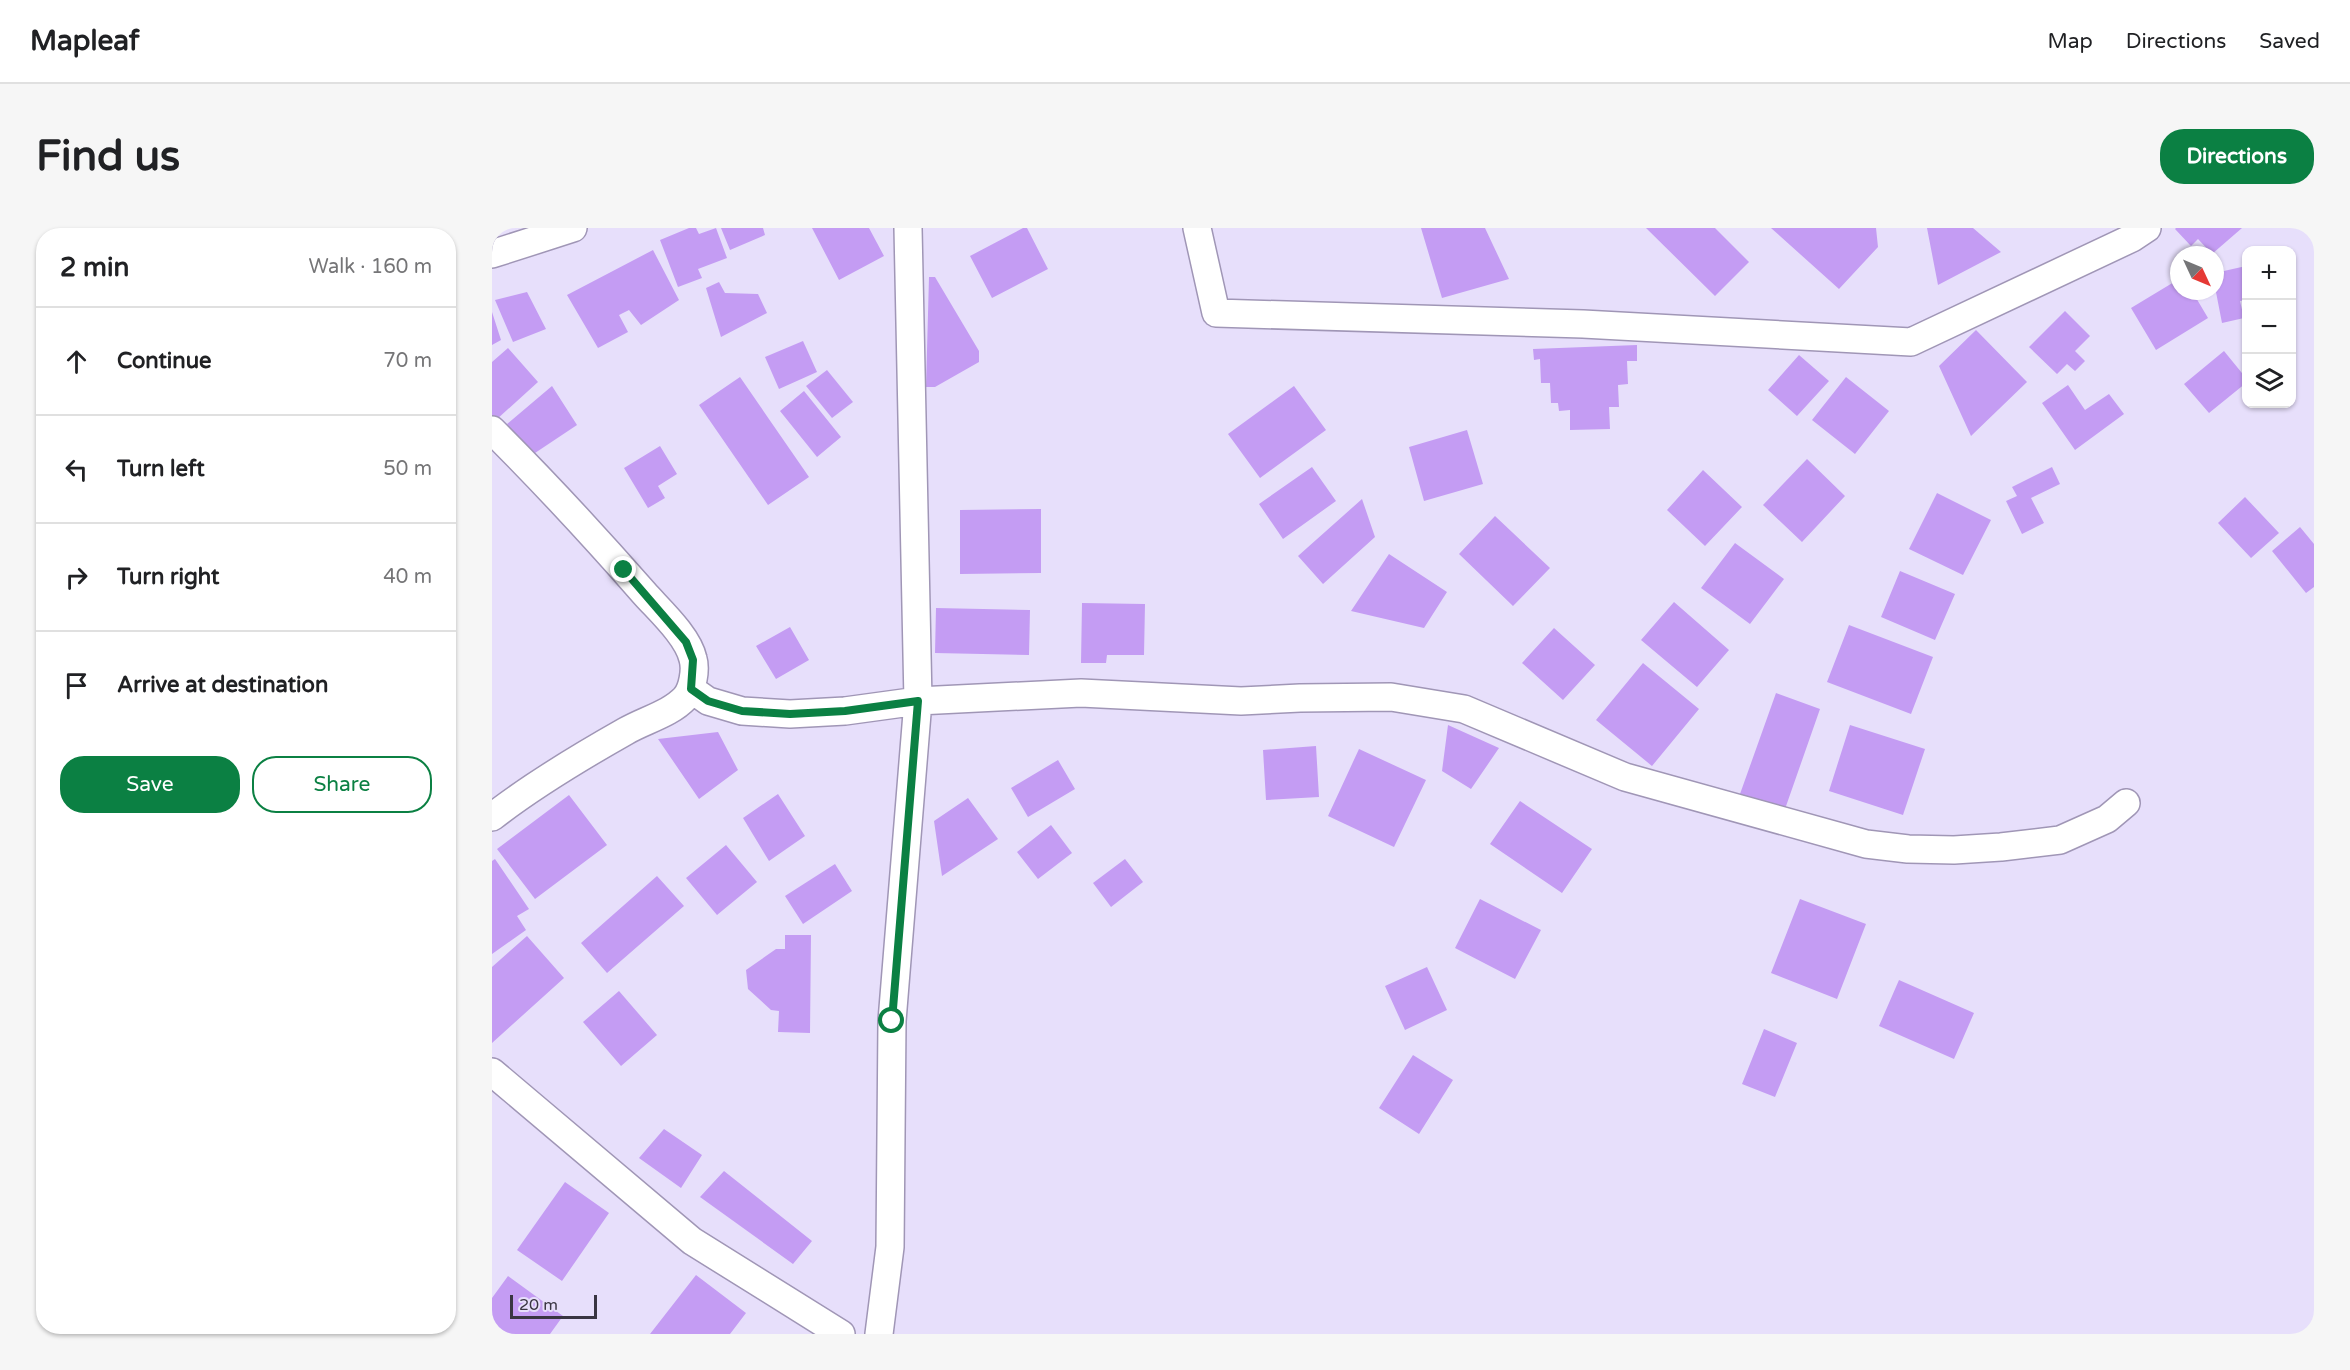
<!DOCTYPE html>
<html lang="en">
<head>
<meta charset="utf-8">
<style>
	body { margin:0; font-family:"Varela Round",sans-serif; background:#f6f6f6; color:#202124 }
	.controls { position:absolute; right:18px; top:18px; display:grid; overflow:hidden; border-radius:12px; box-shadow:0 2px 4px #0004 }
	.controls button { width:54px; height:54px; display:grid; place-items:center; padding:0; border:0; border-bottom:2px solid #e0e0e0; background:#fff; color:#202124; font:30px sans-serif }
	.compass { position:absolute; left:1678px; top:18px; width:54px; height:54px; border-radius:50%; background:#fff; box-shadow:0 2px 4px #0004; rotate:134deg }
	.scale { position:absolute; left:18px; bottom:15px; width:87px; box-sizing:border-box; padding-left:6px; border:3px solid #393542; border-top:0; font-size:16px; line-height:21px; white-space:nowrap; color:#393542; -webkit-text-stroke:4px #e7dffb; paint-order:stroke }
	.stop { position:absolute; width:18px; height:18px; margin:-14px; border:4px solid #0b8043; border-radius:50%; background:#fff }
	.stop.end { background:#0b8043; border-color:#fff; box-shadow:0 2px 6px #0008 }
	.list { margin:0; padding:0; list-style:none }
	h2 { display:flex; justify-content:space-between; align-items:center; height:78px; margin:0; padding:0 24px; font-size:26px }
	h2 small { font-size:20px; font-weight:400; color:#757577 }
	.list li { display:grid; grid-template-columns:39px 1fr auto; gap:18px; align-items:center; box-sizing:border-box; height:108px; padding:0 24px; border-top:2px solid #e0e0e0 }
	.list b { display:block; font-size:22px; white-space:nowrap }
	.list em { font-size:20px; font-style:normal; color:#757577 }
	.actions { display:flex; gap:12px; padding:18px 24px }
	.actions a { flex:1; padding:14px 0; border:2px solid #0b8043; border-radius:24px; text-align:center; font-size:21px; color:#0b8043 }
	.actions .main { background:#0b8043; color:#fff }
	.icon { flex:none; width:33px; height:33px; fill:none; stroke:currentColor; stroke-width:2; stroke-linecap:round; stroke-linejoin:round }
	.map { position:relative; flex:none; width:1822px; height:1106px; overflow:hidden; border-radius:24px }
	header { display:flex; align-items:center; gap:36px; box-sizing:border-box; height:84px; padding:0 30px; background:#fff; border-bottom:2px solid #e0e0e0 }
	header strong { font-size:28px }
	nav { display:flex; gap:33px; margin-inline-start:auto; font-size:21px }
	.intro { display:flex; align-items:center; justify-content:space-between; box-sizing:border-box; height:144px; padding:0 36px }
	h1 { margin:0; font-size:42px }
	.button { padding:15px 27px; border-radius:24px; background:#0b8043; color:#fff; font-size:21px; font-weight:700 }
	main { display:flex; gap:36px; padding:0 36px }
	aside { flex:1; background:#fff; border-radius:24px; box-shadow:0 2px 4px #0004 }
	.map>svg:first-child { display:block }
	.building { fill:#c49cf3 }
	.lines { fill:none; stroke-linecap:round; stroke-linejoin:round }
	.street-casing { stroke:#a096b6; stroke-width:30 }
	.street { stroke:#fff; stroke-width:27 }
	.route { stroke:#0b8043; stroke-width:8 }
</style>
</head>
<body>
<header>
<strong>Mapleaf</strong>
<nav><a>Map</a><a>Directions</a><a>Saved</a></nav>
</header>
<div class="intro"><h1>Find us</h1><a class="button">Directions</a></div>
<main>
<aside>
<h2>2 min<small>Walk · 160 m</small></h2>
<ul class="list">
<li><svg class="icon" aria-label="ahead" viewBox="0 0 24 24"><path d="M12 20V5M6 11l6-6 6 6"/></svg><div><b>Continue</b></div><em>70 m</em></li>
<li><svg class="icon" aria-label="left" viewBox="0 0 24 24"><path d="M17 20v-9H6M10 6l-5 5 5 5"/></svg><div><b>Turn left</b></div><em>50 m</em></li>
<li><svg class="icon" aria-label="right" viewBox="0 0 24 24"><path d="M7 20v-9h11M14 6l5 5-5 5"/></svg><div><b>Turn right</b></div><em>40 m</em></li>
<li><svg class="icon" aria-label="arrive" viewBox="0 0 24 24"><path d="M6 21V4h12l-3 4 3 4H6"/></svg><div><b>Arrive at destination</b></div></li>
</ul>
<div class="actions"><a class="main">Save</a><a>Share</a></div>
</aside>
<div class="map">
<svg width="1822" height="1106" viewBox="0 0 1822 1106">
	<rect width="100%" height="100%" fill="#e7dffb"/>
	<path class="building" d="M197 0H204L207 6 224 0 235 30 206 41 210 50 186 59 168 12Z
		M229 0H271L273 7 238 22Z
		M320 0H377L392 28 347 52Z
		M531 0H535L556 41 500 70 478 28Z
		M929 0H993L1017 51 950 70Z
		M1154 0H1223L1257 34 1223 68Z
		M1279 0H1384L1386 19 1347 61Z
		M1435 0H1481L1509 24 1446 57Z
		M1684 0H1750L1720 26 1706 11 1699 18 1683 1Z
		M161 22 187 72 149 97 137 82 127 87 136 104 106 120 75 67Z
		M1754 38V72L1748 73 1752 90 1730 95 1723 59V45Z
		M437 49H443L487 123V134L443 159H434Z
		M1687 51V63H1700L1716 90 1664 122 1639 80Z
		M227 54 233 65 266 66 275 85 229 109 214 60Z
		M35 64 54 101 21 114 3 72Z
		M1573 83 1598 108 1583 123 1593 133 1583 143 1575 136 1565 146 1537 119Z
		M0 84 9 112 0 117Z
		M1484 102 1535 154 1479 208 1447 138Z
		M311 113 325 144 287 161 273 129Z
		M1145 117V133H1135L1136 156 1126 157 1127 179H1117L1118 201 1078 202V182L1067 183 1066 175H1059L1058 155H1049L1048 131 1042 132 1041 121Z
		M16 120 46 154 4 192 0 187V134Z
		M1732 123 1754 150V155L1717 185 1692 156Z
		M1307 127 1337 153 1305 188 1276 162Z
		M335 142 361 174 340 190 314 158Z
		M248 149 317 249 276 277 207 177Z
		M1354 149 1397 183 1363 226 1320 192Z
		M1576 157 1593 182 1617 166 1632 186 1583 222 1550 175Z
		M60 158 85 197 40 227 15 196Z
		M802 158 834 202 768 250 736 206Z
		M312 163 349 209 325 229 288 183Z
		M975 202 991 256 932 273 917 219Z
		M168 218 185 246 166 258 173 270 156 280 132 240Z
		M1315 231 1353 268 1310 314 1271 277Z
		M820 239 844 273 791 311 767 276Z
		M1560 239 1568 256 1539 270 1552 295 1530 306 1514 273 1525 268 1520 259Z
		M1211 242 1250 279 1213 318 1175 282Z
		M1445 265 1499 292 1471 347 1417 321Z
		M1753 269 1787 305 1759 330 1726 295Z
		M870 271 883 309 831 356 806 328Z
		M549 281V345L468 346V282Z
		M1003 288 1058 340 1021 378 967 326Z
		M1808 299 1822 316V359L1814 365 1780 323Z
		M1243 315 1292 351 1258 396 1209 360Z
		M897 326 955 364 932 400 859 383Z
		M1408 343 1463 366 1443 412 1389 389Z
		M1182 374 1237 422 1205 459 1149 412Z
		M590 375 653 376 652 427H615L614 435H589Z
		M444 380 538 382 537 427 443 425Z
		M1357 397 1441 429 1419 486 1335 454Z
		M298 399 317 432 284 451 264 418Z
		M1062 400 1103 437 1071 472 1030 435Z
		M1151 435 1207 481 1160 538 1104 492Z
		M1284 465 1328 481 1293 581 1248 566Z
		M956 497 1007 520 979 561 950 543Z
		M1358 497 1433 521 1411 587 1337 563Z
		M226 504 246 542 207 571 166 511Z
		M824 518 827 569 774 572 771 522Z
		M867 521 934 552 902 619 836 588Z
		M566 532 583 561 536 589 519 560Z
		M286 566 313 608 277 633 251 590Z
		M77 567 115 617 43 671 5 621Z
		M476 570 506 611 450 648 442 593Z
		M1028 573 1100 621 1070 665 998 616Z
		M559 597 580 625 546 651 525 624Z
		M234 617 265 654 225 687 194 650Z
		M3 631 37 681 25 688 34 702 0 726V633Z
		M633 631 651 654 619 679 601 655Z
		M343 636 360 663 311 696 293 668Z
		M165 648 192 678 115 745 89 715Z
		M988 671 1049 702 1023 751 963 720Z
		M1308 671 1374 696 1345 771 1279 745Z
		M293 707H319L318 805 286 804 287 783 279 782 256 761 254 742 284 721H293Z
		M35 708 72 750 0 815V739Z
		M935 739 955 782 913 802 893 758Z
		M1407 752 1482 785 1462 831 1387 798Z
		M127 763 165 807 129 838 91 794Z
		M1272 801 1305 815 1283 869 1250 856Z
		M921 827 961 852 927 906 887 880Z
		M172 901 210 927 189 960 147 930Z
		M232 943 320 1013 301 1036 208 969Z
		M73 954 117 985 70 1053 25 1022Z
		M204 1047 254 1085 238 1106H158Z
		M16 1048 71 1088 58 1106H0V1070Z"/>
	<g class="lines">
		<defs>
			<path id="street" d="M705 0 724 85 1091 96 1419 114 1640 10 1655 0
				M0 26 81 0
				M0 202C53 255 103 309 152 365 167 382 196 408 201 431 204 441 201 461 193 470 178 486 153 492 134 503 88 529 41 557 0 589
				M199 461 216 473 250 483 298 486 353 483 426 473 589 465 749 473 808 470 899 469 972 481 1133 549 1374 616 1416 621 1462 622 1509 619 1568 612 1615 591 1634 575
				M0 844 200 1013 349 1106
				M387 1106 398 1019 400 793 426 473 416 0"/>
		</defs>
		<use href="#street" class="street-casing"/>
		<use href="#street" class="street"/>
	</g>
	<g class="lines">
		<path class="route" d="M132 342 194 414 201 432 199 461 216 473 250 483 298 486 353 483 426 473 400 793"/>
	</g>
</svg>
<div class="controls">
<button>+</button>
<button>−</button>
<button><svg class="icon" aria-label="layers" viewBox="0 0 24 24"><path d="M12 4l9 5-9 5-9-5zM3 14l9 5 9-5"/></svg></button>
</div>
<svg class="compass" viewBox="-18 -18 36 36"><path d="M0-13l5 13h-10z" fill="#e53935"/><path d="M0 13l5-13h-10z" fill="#757577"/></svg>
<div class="scale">20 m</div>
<div class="stop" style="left:400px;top:793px"></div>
<div class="stop end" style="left:132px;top:342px"></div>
</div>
</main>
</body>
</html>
